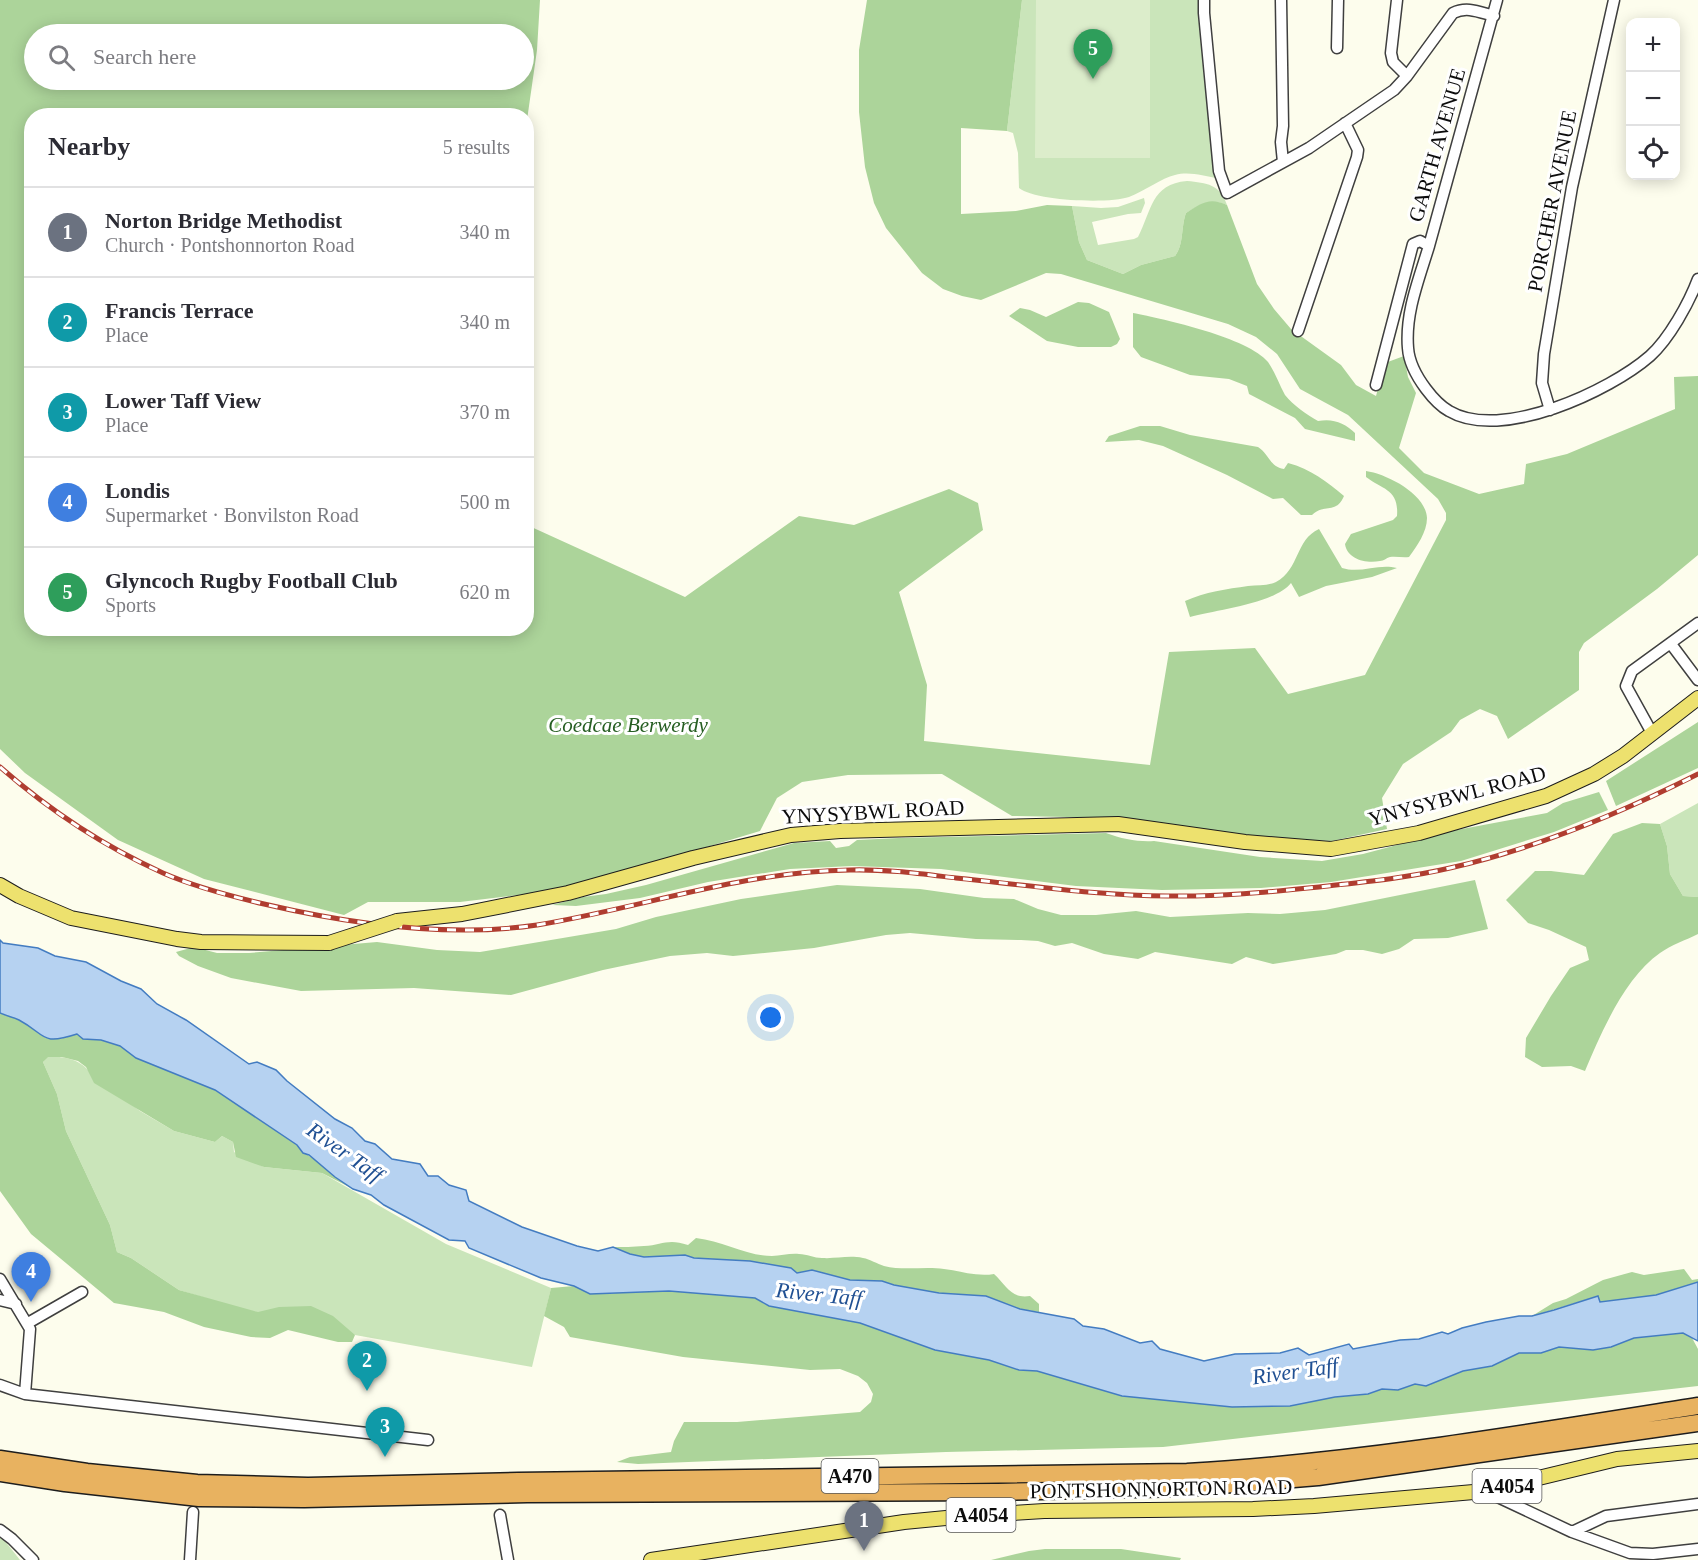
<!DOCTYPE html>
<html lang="en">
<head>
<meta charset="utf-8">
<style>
	body { margin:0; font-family:"Times New Roman",serif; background:#f7f7f7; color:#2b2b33 }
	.controls { position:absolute; right:18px; top:18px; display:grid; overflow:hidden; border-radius:12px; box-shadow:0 3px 15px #0003 }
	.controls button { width:54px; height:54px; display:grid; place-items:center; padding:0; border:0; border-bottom:2px solid #e1e1e2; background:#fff; color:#2b2b33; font:30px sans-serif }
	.you { position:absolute; left:771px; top:1018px; width:21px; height:21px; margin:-15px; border:4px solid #fff; border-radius:50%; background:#1a73e8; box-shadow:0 0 0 9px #1a73e833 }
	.badge { display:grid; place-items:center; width:39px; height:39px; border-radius:50%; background:#b03d30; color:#fff; font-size:20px; font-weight:700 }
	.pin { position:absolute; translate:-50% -50px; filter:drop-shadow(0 2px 3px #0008) }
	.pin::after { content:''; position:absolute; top:32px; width:21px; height:18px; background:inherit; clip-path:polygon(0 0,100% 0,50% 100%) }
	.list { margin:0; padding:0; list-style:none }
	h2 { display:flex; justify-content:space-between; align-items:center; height:78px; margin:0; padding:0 24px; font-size:26px }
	h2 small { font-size:20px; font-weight:400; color:#7c7c81 }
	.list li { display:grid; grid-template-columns:39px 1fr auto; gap:18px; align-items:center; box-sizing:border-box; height:90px; padding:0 24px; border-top:2px solid #e1e1e2 }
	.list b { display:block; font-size:22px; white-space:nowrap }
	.list p { margin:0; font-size:20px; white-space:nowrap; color:#7c7c81 }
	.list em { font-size:20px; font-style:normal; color:#7c7c81 }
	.icon { flex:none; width:33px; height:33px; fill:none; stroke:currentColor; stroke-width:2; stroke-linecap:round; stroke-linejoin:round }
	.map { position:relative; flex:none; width:1698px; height:1560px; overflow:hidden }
	.search { position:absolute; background:#fff; box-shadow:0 3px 15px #0003; left:24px; top:24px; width:510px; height:66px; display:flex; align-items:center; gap:15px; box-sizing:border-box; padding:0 21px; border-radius:33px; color:#7c7c81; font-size:22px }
	.panel { position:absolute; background:#fff; box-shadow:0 3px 15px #0003; left:24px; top:108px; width:510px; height:528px; border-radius:24px }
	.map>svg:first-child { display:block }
	.green { fill:#cae5ba }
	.forest { fill:#acd49a; fill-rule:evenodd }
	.pitch { fill:#dcedcb }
	.water { fill:#b6d2f1; stroke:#437cc1; stroke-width:1.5 }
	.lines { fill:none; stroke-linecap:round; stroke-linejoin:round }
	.minor-casing { stroke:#3f3f3f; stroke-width:13 }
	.major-casing { stroke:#1d1d1d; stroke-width:16 }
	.highway-casing { stroke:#1d1d1d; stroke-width:19 }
	.minor { stroke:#fff; stroke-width:10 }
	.major { stroke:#ede16e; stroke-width:14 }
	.highway { stroke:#e8b260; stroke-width:16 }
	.rail-casing { stroke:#b03d30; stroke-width:5 }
	.rail { stroke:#fff; stroke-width:3; stroke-dasharray:9; stroke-linecap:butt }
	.major-bridge-casing { stroke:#1d1d1d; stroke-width:16; stroke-linecap:butt }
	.major-bridge { stroke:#ede16e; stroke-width:14 }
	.labels { text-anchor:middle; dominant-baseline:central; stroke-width:6; stroke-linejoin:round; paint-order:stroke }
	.shield { fill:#fff; stroke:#555; stroke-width:1.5 }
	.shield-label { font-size:20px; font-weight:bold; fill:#0c0c0c }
	.street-label { font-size:21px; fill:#0c0c0c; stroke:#fff }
	.park-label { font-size:21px; font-style:italic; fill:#265e22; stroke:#fff }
	.water-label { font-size:22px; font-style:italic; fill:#205093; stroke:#fff }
</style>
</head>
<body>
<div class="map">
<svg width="1698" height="1560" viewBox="0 0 1698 1560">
	<rect width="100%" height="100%" fill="#fdfded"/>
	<path class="green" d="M1022 0H1199L1203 67 1217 178C1204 176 1189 171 1175 175 1162 178 1144 191 1129 197 1109 204 1035 201 1019 188L1018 153 1013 133 1007 131Z
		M1187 181C1207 183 1220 184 1227 205 1211 198 1201 204 1186 213 1181 226 1184 245 1175 256L1141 265 1123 274 1087 260 1079 242 1072 206 1101 208 1118 207 1144 198 1145 203 1141 213 1128 214 1092 222 1098 245 1134 239 1138 237C1152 210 1151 184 1187 181Z
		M1698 803V897L1683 896 1670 874 1667 846 1660 824Z
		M48 1056C66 1057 81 1059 91 1074L140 1111 174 1131 215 1142 222 1136 233 1142 234 1152 264 1167 322 1173 446 1244 551 1288 532 1367 355 1335 235 1307 179 1290 131 1258 117 1252 110 1225 66 1131 57 1094 43 1062Z
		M0 1538 5 1541 20 1560H0Z"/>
	<path class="forest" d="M0 0H540L537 50 527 120 526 116H32V628H526L527 525 685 597 799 516 854 525 949 489 978 503 983 530 899 592 927 685 924 741 1150 765 1169 652 1255 648 1288 694 1365 675 1446 520V513L1438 499 1348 415 1300 389 1277 354 1256 337 1228 324 1061 274 1046 273 981 300 962 296 943 289 922 273 886 228 874 203 865 167 859 112V50L867 0H1022L1007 131 961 128V214L1016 211 1047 205 1072 206 1079 242 1087 260 1123 274 1141 265 1175 256C1184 245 1181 226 1186 213 1202 203 1209 197 1227 205L1257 284 1274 309 1291 329 1341 365 1356 385 1376 396 1385 363 1404 356 1408 377 1416 393 1399 448 1424 473 1479 494 1524 484 1526 464 1567 454 1675 409 1674 377 1698 376V555L1657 589 1584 643 1579 652V690L1508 739 1497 716 1480 709 1460 720 1451 732 1403 764 1382 798 1387 829 1332 841 1248 837 1120 818 1012 816 942 774 848 775 802 782 777 798 760 831 567 889 460 902H368L344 915 204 879 118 840 25 773 0 749ZM34 34H524V80H34Z
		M1078 302 1089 303 1109 312 1120 339 1117 344 1111 347H1078L1047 341 1009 316 1020 308 1030 310 1046 317Z
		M1133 313C1164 319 1249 338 1268 362 1275 372 1279 384 1285 395 1293 405 1307 415 1318 421 1333 418 1345 423 1355 433V441L1305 429 1295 418 1249 394 1247 386 1229 379 1190 375 1141 357 1133 347Z
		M1140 426H1160L1190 435 1258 447C1269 454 1269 466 1284 469L1288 463C1311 469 1327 482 1344 496 1336 515 1324 503 1312 515H1301L1283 498 1273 499 1227 475 1163 446 1139 440 1105 442 1109 436Z
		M1366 471C1387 474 1426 494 1427 518 1427 532 1417 546 1409 557 1403 558 1396 556 1390 557 1386 558 1384 561 1380 561 1366 564 1347 559 1345 544L1351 534 1393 520 1397 516C1399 489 1383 490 1366 477Z
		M1319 529 1342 568C1361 574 1378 563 1397 568L1372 577 1326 586 1299 597 1291 583C1276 603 1216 610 1190 617L1185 601C1205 592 1227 589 1248 586 1258 585 1267 586 1276 582 1300 569 1295 540 1319 529Z
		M1698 722V768L1616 806 1606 781Z
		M1599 792 1608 810 1554 832 1461 861 1331 882 1261 888 1162 890 1076 886 941 869 852 866 790 869 708 882 640 898 576 906 552 905 583 897 606 894 646 885 794 843 830 841 836 848 849 846 857 840 899 838 1106 833C1122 839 1138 842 1154 841L1260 857 1322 861 1363 854 1446 832 1547 813 1563 803Z
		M1642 823 1660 824 1667 846 1670 874 1683 896 1698 897V934C1686 940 1671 945 1660 953 1625 977 1601 1033 1585 1071L1571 1066 1542 1067 1525 1057 1526 1038 1551 996 1570 968 1589 960 1586 947 1549 930 1528 923 1506 900 1535 871H1551L1584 875 1613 834Z
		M1475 880 1488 929 1448 938 1414 939 1399 949 1382 954 1363 950H1346L1336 954 1273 964 1246 957 1232 964 1155 952 1138 959 1104 954 1072 943 1055 946 1038 941 1021 940 976 939 910 933 886 935 814 948 733 956 707 953 670 956 603 970 511 995 414 988 301 991 231 978 198 966 179 956 176 952 194 947 217 953H249L377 942 437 950 480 952 616 929 656 917 741 899 837 885 920 889 984 898 1014 899 1038 909 1061 915H1096L1136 911 1170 917 1248 913 1280 914 1325 910Z
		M0 1013C6 1016 13 1017 19 1020 47 1035 41 1046 77 1034L83 1039 101 1040 120 1046 136 1058 215 1090 297 1145C304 1155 316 1159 325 1167 334 1175 343 1182 353 1189L322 1173 264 1167 236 1157 233 1142 222 1136 215 1142 174 1131 94 1083 86 1067 78 1061 62 1057H48L43 1062 57 1094 66 1131 110 1225 117 1252 131 1258 179 1290 258 1312 279 1307 311 1306 333 1316 355 1335 352 1342H338L288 1330 270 1338 251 1337 204 1327 164 1312 114 1303 31 1234 0 1191Z
		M696 1238C723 1241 746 1256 772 1256 781 1256 790 1253 799 1254 807 1254 814 1258 822 1258 836 1259 848 1255 863 1258 870 1259 877 1264 884 1266 904 1271 925 1266 944 1269 961 1271 977 1277 994 1274 1007 1286 1011 1299 1030 1296L1039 1304V1312L1020 1309 986 1296 939 1293 894 1285 882 1281 850 1280 812 1270 797 1273 750 1261 694 1258 685 1255 644 1257 630 1254 613 1247C623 1247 633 1247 644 1246 662 1245 668 1238 688 1245Z
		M1684 1269 1692 1280 1698 1279V1282L1656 1295 1600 1302 1598 1296 1532 1316 1553 1303 1566 1299 1603 1280 1632 1272 1644 1275Z
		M574 1286 590 1294 669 1291 755 1298 769 1306 860 1323 935 1350 989 1360 1019 1370 1037 1371 1122 1396 1232 1407 1368 1394 1382 1389 1398 1390 1415 1384 1426 1386 1463 1371 1492 1366 1519 1353H1541L1559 1347 1593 1350 1611 1347 1634 1338 1683 1333 1691 1336 1698 1349V1386L1163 1447 946 1452 638 1464 617 1462 630 1457 671 1452 674 1441 684 1422H737L860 1412 871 1402 873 1394 867 1383 858 1376 840 1369 810 1370 683 1357 570 1337 564 1327 544 1316 551 1288Z
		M1045 1549H1121L1181 1558 1180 1560H991L1029 1551Z"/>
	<path class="pitch" d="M1036 0H1150V158H1035Z"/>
	<path class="water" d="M0 940 3 943 38 948 55 956 86 962 121 981 141 989 157 1004 186 1020 249 1064 257 1062 276 1070 287 1081 335 1119 352 1128 365 1141 375 1144 392 1159 420 1164 428 1176H438L449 1185 466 1190 469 1201 522 1227 577 1246 598 1251 613 1247 630 1254 644 1257 685 1255 694 1258 750 1261 791 1268 797 1273 812 1270 850 1280 882 1281 894 1285 939 1293 986 1296 1020 1309 1074 1319 1083 1326 1104 1329 1140 1343 1152 1341 1160 1349 1204 1361 1235 1354 1280 1353 1298 1348 1309 1355 1349 1344 1353 1349 1400 1340 1419 1339 1442 1332 1448 1334 1462 1328 1486 1322 1519 1316H1532L1554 1310 1598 1296 1600 1302 1656 1295 1698 1282V1341L1683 1333 1634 1338 1611 1347 1593 1350 1559 1347 1541 1353H1519L1492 1366 1463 1371 1426 1386 1415 1384 1398 1390 1382 1389 1368 1394 1335 1397 1290 1406 1232 1407 1122 1396 1037 1371 1019 1370 989 1360 935 1350 860 1323 769 1306 755 1298 669 1291 590 1294 574 1286 541 1278 469 1248 465 1241 449 1240 384 1205 371 1195 353 1189 335 1177 309 1155 303 1153 297 1145 215 1090 136 1058 120 1046 101 1040 83 1039 77 1034C40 1046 47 1035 19 1020 13 1017 6 1016 0 1013Z"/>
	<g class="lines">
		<defs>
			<path id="minor" d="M1204 0V13L1219 171 1227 193 1309 148 1394 90 1407 76 1453 13C1467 6 1479 12 1494 16
				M1281 0 1283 126 1281 142 1283 162
				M1397 0 1391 53 1393 62 1407 76
				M1337 48 1338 0
				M1429 246C1419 279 1405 313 1408 348 1409 363 1417 377 1426 389 1432 397 1440 406 1449 411 1501 442 1610 391 1650 356 1669 339 1689 303 1698 279
				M1298 331 1357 157 1358 150 1345 123
				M1376 385 1413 244 1420 241 1429 246 1497 0
				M1550 410 1542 383 1544 354 1572 187 1614 0
				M1671 644 1698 680
				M1652 733 1626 686 1632 671 1698 623
				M0 1279 30 1329 25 1394
				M0 1300 16 1304
				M28 1323 82 1292
				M0 1385 25 1394 428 1440
				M1485 1491 1572 1532 1630 1553 1653 1554 1698 1549
				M500 1515 508 1560
				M0 1530 12 1539 33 1560
				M1572 1532 1606 1516 1698 1504
				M190 1560 193 1512"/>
			<path id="major" d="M0 885 19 896 71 918 177 939 201 942 329 943
				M397 921 462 914 568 893 693 858 791 835 840 831 1118 824 1245 842 1331 849 1419 833 1546 796 1594 774 1623 756 1698 698
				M651 1560 904 1522 967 1516 1044 1511 1253 1509 1314 1506 1485 1491 1617 1459 1698 1451"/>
			<path id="highway" d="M0 1459 87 1472 197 1483 308 1486 518 1481 1187 1472C1358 1462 1528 1433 1698 1406
				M0 1473 65 1483 199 1498 304 1499 527 1494 998 1492 1186 1488 1318 1477 1698 1423"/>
		</defs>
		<use href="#minor" class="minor-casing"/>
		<use href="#major" class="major-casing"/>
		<use href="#highway" class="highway-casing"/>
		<use href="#minor" class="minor"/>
		<use href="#major" class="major"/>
		<use href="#highway" class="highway"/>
		<defs>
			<path id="rail" d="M0 767C49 810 103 846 163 873 195 887 230 896 264 904 350 924 449 938 537 925 641 908 744 871 850 870 886 869 922 874 956 878 1027 885 1098 896 1168 896 1218 897 1269 892 1319 887 1362 882 1407 878 1450 868 1534 849 1621 813 1698 774"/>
		</defs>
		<use href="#rail" class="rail-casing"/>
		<use href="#rail" class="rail"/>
		<defs>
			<path id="major-bridge" d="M329 943 397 921"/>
		</defs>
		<use href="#major-bridge" class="major-bridge-casing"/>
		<use href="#major-bridge" class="major-bridge"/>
	</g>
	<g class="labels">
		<g class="shield">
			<rect x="821.5" y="1459" width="57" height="34" rx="4.5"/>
			<rect x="1472.5" y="1469" width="69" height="34" rx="4.5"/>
			<rect x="946.5" y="1498" width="69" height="34" rx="4.5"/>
		</g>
		<g class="shield-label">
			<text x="850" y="1476">A470</text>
			<text x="1507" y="1486">A4054</text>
			<text x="981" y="1515">A4054</text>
		</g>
		<g class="street-label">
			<text transform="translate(1437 145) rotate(-74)">GARTH AVENUE</text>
			<text transform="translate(1552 201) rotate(-79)">PORCHER AVENUE</text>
			<text transform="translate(1457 796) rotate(-15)">YNYSYBWL ROAD</text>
			<text transform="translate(873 812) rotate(-3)">YNYSYBWL ROAD</text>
			<text transform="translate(1161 1489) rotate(-1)">PONTSHONNORTON ROAD</text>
		</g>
		<g class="park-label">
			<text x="628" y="725">Coedcae Berwerdy</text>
		</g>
		<g class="water-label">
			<text transform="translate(345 1152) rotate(35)">River Taff</text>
			<text transform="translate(819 1294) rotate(6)">River Taff</text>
			<text transform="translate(1295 1371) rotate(-8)">River Taff</text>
		</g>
	</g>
</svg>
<div class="controls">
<button>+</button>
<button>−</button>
<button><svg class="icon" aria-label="locate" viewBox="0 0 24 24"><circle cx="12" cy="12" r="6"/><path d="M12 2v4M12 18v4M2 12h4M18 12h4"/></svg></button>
</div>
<div class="you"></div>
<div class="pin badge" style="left:864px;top:1551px;background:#6b7280">1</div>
<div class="pin badge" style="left:367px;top:1391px;background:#0f9aa8">2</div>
<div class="pin badge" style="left:385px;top:1457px;background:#0f9aa8">3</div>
<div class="pin badge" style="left:31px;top:1302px;background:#3f7fe0">4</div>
<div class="pin badge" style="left:1093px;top:79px;background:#2e9e5b">5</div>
<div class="search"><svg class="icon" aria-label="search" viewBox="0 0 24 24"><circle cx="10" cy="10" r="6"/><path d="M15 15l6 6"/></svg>Search here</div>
<section class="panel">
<h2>Nearby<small>5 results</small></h2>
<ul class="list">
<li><span class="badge" style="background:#6b7280">1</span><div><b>Norton Bridge Methodist</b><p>Church · Pontshonnorton Road</p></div><em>340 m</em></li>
<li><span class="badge" style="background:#0f9aa8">2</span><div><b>Francis Terrace</b><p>Place</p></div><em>340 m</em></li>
<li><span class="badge" style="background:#0f9aa8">3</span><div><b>Lower Taff View</b><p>Place</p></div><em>370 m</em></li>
<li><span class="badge" style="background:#3f7fe0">4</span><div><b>Londis</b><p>Supermarket · Bonvilston Road</p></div><em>500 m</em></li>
<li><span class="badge" style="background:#2e9e5b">5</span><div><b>Glyncoch Rugby Football Club</b><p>Sports</p></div><em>620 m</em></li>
</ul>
</section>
</div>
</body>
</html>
